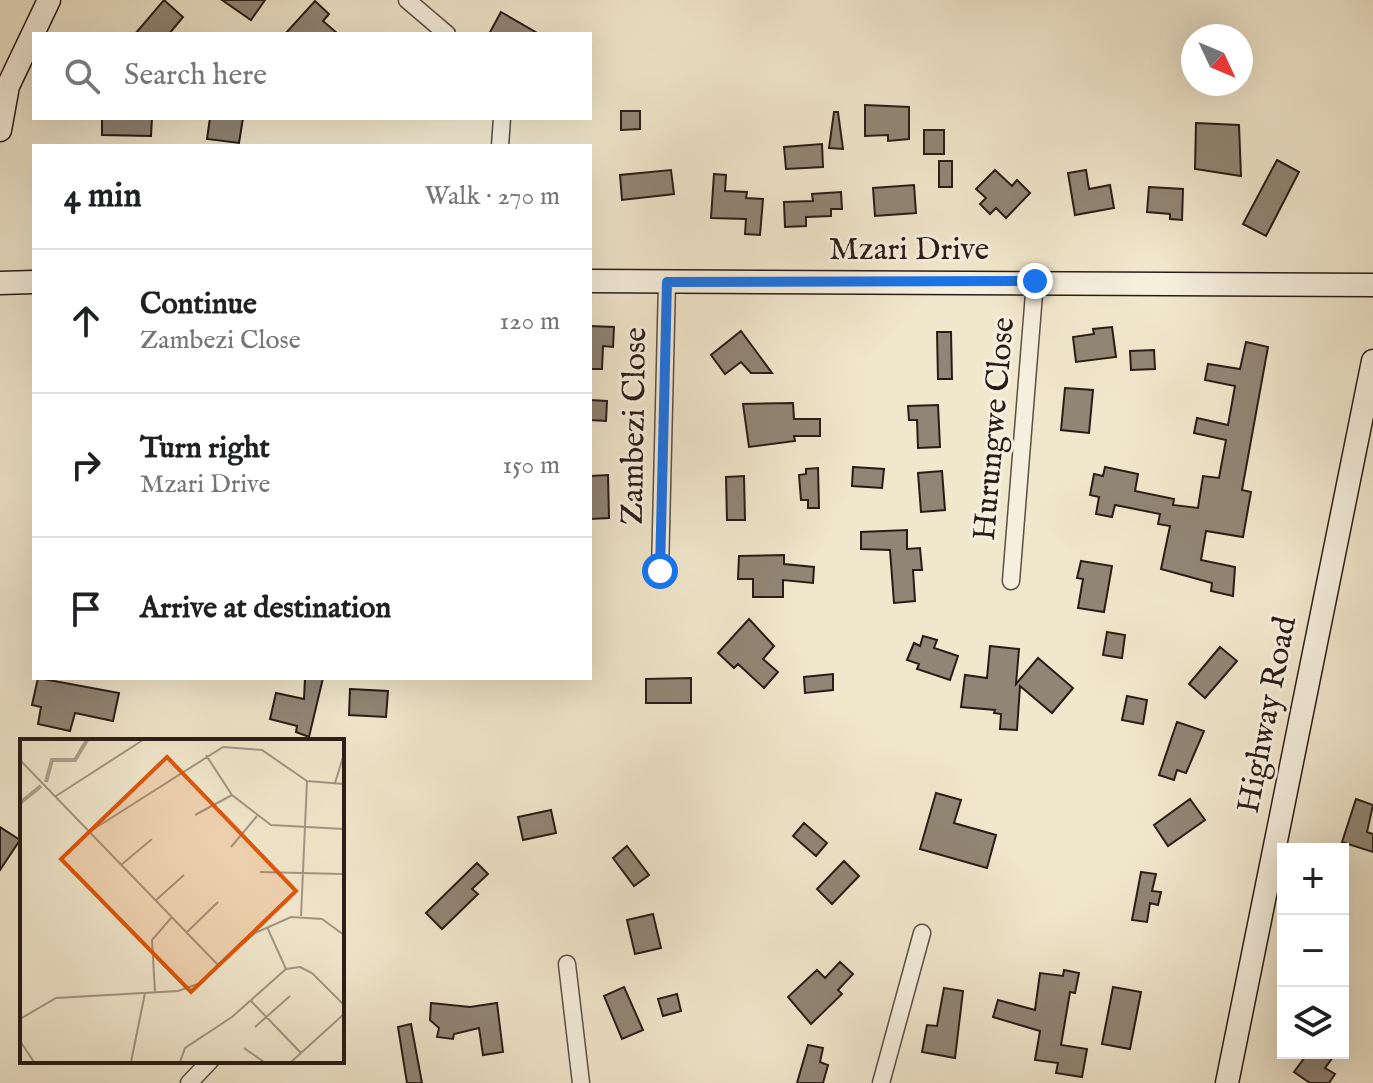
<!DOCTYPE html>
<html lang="en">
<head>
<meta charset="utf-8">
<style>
	body { margin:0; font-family:"IM FELL English",serif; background:#f6f6f6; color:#202124 }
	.controls { position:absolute; right:24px; bottom:24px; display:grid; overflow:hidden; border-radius:0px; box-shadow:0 8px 32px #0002 }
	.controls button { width:72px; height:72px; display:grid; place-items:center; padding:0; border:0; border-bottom:2px solid #e0e0e0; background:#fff; color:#202124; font:40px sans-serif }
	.compass { position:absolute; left:1181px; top:24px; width:72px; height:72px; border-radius:50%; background:#fff; box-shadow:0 8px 32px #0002; rotate:134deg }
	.stop { position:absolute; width:24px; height:24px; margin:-18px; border:6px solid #1a73e8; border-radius:50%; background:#fff }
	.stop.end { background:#1a73e8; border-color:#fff; box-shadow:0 2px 8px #0008 }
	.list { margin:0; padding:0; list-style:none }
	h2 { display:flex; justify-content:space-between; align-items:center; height:104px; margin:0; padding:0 32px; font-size:34px }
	h2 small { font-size:26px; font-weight:400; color:#757577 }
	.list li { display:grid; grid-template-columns:52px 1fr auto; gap:24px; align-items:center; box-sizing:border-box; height:144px; padding:0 32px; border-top:2px solid #e0e0e0 }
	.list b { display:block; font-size:30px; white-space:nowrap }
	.list p { margin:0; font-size:26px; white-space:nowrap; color:#757577 }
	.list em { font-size:26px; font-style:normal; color:#757577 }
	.icon { flex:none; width:44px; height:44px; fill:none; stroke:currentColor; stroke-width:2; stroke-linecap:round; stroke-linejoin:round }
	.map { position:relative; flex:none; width:1373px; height:1083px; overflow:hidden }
	.search { position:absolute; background:#fff; box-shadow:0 8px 32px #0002; left:32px; top:32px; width:560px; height:88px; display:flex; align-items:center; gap:20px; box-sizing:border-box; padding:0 28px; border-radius:0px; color:#757577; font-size:30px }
	.panel { position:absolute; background:#fff; box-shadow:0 8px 32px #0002; left:32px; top:144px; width:560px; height:536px; border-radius:0px }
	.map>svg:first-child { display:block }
	.building { fill:#918675; stroke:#291c17; stroke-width:2 }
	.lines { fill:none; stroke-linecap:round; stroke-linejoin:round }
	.street-casing { stroke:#5b4f44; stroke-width:19 }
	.secondary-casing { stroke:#291c17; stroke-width:25 }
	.street { stroke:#f6efde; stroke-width:16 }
	.secondary { stroke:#f6efde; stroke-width:22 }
	.route { stroke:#1a73e8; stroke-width:10 }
	.labels { text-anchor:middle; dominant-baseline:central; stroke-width:6; stroke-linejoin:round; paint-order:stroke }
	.street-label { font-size:32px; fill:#291c17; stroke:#f6efde }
	.inset-river { fill:none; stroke:#ada28e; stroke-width:4 }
	.inset-road { fill:none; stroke:#a19684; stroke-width:2 }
	.view { fill:#de560d; fill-opacity:0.15; stroke:#de560d; stroke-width:4 }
	.inset-edge { fill:none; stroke:#291c17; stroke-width:4 }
</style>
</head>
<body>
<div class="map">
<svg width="1373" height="1083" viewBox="0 0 1373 1083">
	<rect width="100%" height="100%" fill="#f1e7cc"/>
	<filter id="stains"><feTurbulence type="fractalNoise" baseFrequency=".0025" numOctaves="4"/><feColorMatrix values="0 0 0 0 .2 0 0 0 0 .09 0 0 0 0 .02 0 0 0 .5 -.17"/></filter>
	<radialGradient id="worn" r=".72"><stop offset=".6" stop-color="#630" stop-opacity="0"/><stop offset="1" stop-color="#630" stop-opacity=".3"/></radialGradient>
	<path class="building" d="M164 0 183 17 169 34H135Z
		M222 0H265L251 20Z
		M315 1 329 14 323 21 338 34H285Z
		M501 12 539 34H489Z
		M865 105 909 107V139L888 141V135L865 136Z
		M621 111H640V129L621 130Z
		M834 112H838L843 149 829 148Z
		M102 118H152L151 136 102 135Z
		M210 118H243L239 143 207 139Z
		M1196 123 1239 125 1241 176 1195 169Z
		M924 130H944V154H924Z
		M822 144 823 167 786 169 784 147Z
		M1277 160 1299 172 1266 236 1243 224Z
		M939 161H952V187H939Z
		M671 170 674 194 622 200 620 175Z
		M995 170 1012 186 1017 180 1030 193 1006 218 996 208 990 214 980 204 986 198 976 189Z
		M1086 170 1089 189 1110 185 1114 208 1075 215 1068 173Z
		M714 174 726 175 725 191 747 192 746 198 763 199 760 235 745 234 746 219 711 218Z
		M914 185 916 213 875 216 873 188Z
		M1149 187 1183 189 1182 220 1170 219V214L1147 212Z
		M841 192 842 209H831V216L806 217V226L785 227 784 202 813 201 812 194Z
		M590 326 614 327 613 347 603 346 602 369H590Z
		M1112 327 1116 357 1076 362 1073 337 1094 334 1093 329Z
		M741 331 772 373H751L741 362 725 374 711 355Z
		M937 332H951L952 379H938Z
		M1246 342 1268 347 1242 490 1251 492 1243 537 1206 531 1201 560 1235 567 1233 596 1211 591 1212 583 1161 569 1170 526 1158 524 1160 514 1115 505 1112 517 1096 514 1099 497 1090 495 1094 474 1103 476 1105 467 1138 474 1135 491 1174 499 1173 505 1198 508 1203 476 1219 478 1226 440 1194 433 1197 418 1228 425 1235 386 1205 380 1208 364 1240 369Z
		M1154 350 1155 369 1131 370 1130 351Z
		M1065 388 1093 390 1089 433 1061 430Z
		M590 400 607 401 606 421 590 420Z
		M793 403 794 419H820V436H794L795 441 749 447 743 404Z
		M938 405 940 447 918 448 917 420H909L908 406Z
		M853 467 884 469 882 488 852 486Z
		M818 468 819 508H808V500H801L799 475 806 474V469Z
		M942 471 945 510 921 512 918 473Z
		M608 475 609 518 590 519V476Z
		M744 476 745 520H727L726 477Z
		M907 530V549L920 548 922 570H913L915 601 894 603 890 550 861 549V532Z
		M784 555V564L814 567 813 583 783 580V597H753V579H738L739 556Z
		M1081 561 1112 566 1104 612 1078 608 1083 579 1077 578Z
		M749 619 774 646 763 659 778 672 764 688 738 664 734 668 718 653Z
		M1107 632 1125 635 1122 658 1103 655Z
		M923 636 937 640 934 648 958 656 950 680 917 669 919 664 907 660 914 643 920 646Z
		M990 646 1019 649 1016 684 1038 658 1073 688 1052 713 1020 686 1017 730 1000 729 1001 714 994 713 995 710 961 707 965 675 987 678Z
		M1220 647 1237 661 1205 698 1189 684Z
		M833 674V690L805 693 804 677Z
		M38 678 119 693 113 721 75 713 70 731 38 724 41 707 32 705Z
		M305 678H323L309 737 296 732 297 726 270 719 276 693 304 699Z
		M691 678V703H646V679Z
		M350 689 388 691 386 717 349 715Z
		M1127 696 1147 700 1143 724 1122 720Z
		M1177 722 1204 731 1186 773 1177 770 1174 780 1159 775Z
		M936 793 961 800 954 823 996 835 987 868 920 849Z
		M1190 799 1205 820 1168 846 1154 825Z
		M1356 799 1373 805 1367 832 1373 834V852L1342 842Z
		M551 810 556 833 523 840 518 817Z
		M804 823 827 843 816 856 793 836Z
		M0 827 20 840 0 870Z
		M627 846 649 875 634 886 613 858Z
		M844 861 859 876 832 904 817 889Z
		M477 863 488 874 472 889 478 894 442 929 426 913Z
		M1141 872 1156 874 1152 891 1161 892 1158 905 1150 903 1147 922 1132 920Z
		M653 914 661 948 635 954 627 920Z
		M840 962 853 974 838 990 842 994 811 1024 788 997 817 970 825 978Z
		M1064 970 1079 973 1075 993 1070 992 1061 1045 1087 1049 1082 1077 1056 1073 1058 1063 1035 1060 1040 1031 993 1017 998 1000 1035 1010 1040 973 1063 976Z
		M624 987 643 1030 622 1039 604 996Z
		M1113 987 1141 992 1130 1049 1102 1044Z
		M944 988 963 991 955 1058 922 1052 927 1025 937 1026Z
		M677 994 681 1011 663 1016 658 999Z
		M431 1003 470 1007 497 1003 503 1052 483 1055 479 1028 454 1034 453 1039 437 1037 439 1028 430 1020Z
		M411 1024 422 1083H407L398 1027Z
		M808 1045 823 1048 820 1062 828 1065 823 1083H797Z
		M1308 1053H1336L1325 1068 1335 1074 1329 1083H1310L1294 1072Z"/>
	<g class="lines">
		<defs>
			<path id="street" d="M407 0 447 34
				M500 146 502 118
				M660 571 667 282
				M1011 581 1035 281
				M567 964 581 1083
				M189 1083 210 1061
				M881 1083 922 933"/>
			<path id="secondary" d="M0 130 8 86 49 0
				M590 281 1373 285
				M0 283 34 282
				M1227 1083 1373 361"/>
		</defs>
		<use href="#street" class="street-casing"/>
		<use href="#secondary" class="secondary-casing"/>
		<use href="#street" class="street"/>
		<use href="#secondary" class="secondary"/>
	</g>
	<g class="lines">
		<path class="route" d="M660 571 667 282 1035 281"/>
	</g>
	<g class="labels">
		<g class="street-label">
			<text x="909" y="250">Mzari Drive</text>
			<text transform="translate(635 426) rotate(-89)">Zambezi Close</text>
			<text transform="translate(995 429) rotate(-85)">Hurungwe Close</text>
			<text transform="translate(1268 715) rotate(-79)">Highway Road</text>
		</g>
	</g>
	<g transform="translate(20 739)">
		<rect width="324" height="324" fill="#f1e7cc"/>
		<path class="inset-river" d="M26 43 32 21H55L67 1M0 64 21 47"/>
		<path class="inset-road" d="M186 16 212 56 251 86 324 90M0 21 199 227M315 44 324 15M36 57 123 1M175 76 212 56M69 93 203 8 242 11 287 42 324 45M211 108 237 77M101 126 132 100M240 133 322 135M135 162 164 136M281 177 287 42M247 188 266 230M166 194 198 163M135 253 132 201 151 179M231 262 281 314M0 280 36 259 158 252 178 245 235 194 271 178 302 180 324 196M235 288 270 257M0 302 14 323M224 309 244 323M111 323 125 254M160 323 165 309 212 278 266 230 280 228 292 234 324 266M271 323 324 275"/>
		<path class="view" d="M147 18 276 152 171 253 41 120Z"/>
		<rect width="324" height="324" class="inset-edge"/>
	</g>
	<rect width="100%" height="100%" filter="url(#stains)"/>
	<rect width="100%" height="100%" fill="url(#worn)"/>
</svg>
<div class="controls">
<button>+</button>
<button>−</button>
<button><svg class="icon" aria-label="layers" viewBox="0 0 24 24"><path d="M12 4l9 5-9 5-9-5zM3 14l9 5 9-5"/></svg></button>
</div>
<svg class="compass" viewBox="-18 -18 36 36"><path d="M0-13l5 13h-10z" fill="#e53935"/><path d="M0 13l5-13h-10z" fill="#757577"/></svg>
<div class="stop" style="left:660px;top:571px"></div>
<div class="stop end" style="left:1035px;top:281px"></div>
<div class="search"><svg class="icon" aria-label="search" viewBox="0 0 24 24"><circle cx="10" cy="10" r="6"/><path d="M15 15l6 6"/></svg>Search here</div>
<section class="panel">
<h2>4 min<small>Walk · 270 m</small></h2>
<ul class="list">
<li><svg class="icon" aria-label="ahead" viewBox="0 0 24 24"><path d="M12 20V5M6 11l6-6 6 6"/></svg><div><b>Continue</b><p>Zambezi Close</p></div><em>120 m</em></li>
<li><svg class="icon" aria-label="right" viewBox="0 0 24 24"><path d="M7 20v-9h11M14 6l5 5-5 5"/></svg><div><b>Turn right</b><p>Mzari Drive</p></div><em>150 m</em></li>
<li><svg class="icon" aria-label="arrive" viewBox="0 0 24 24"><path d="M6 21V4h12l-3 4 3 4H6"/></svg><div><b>Arrive at destination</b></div></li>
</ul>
</section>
</div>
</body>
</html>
